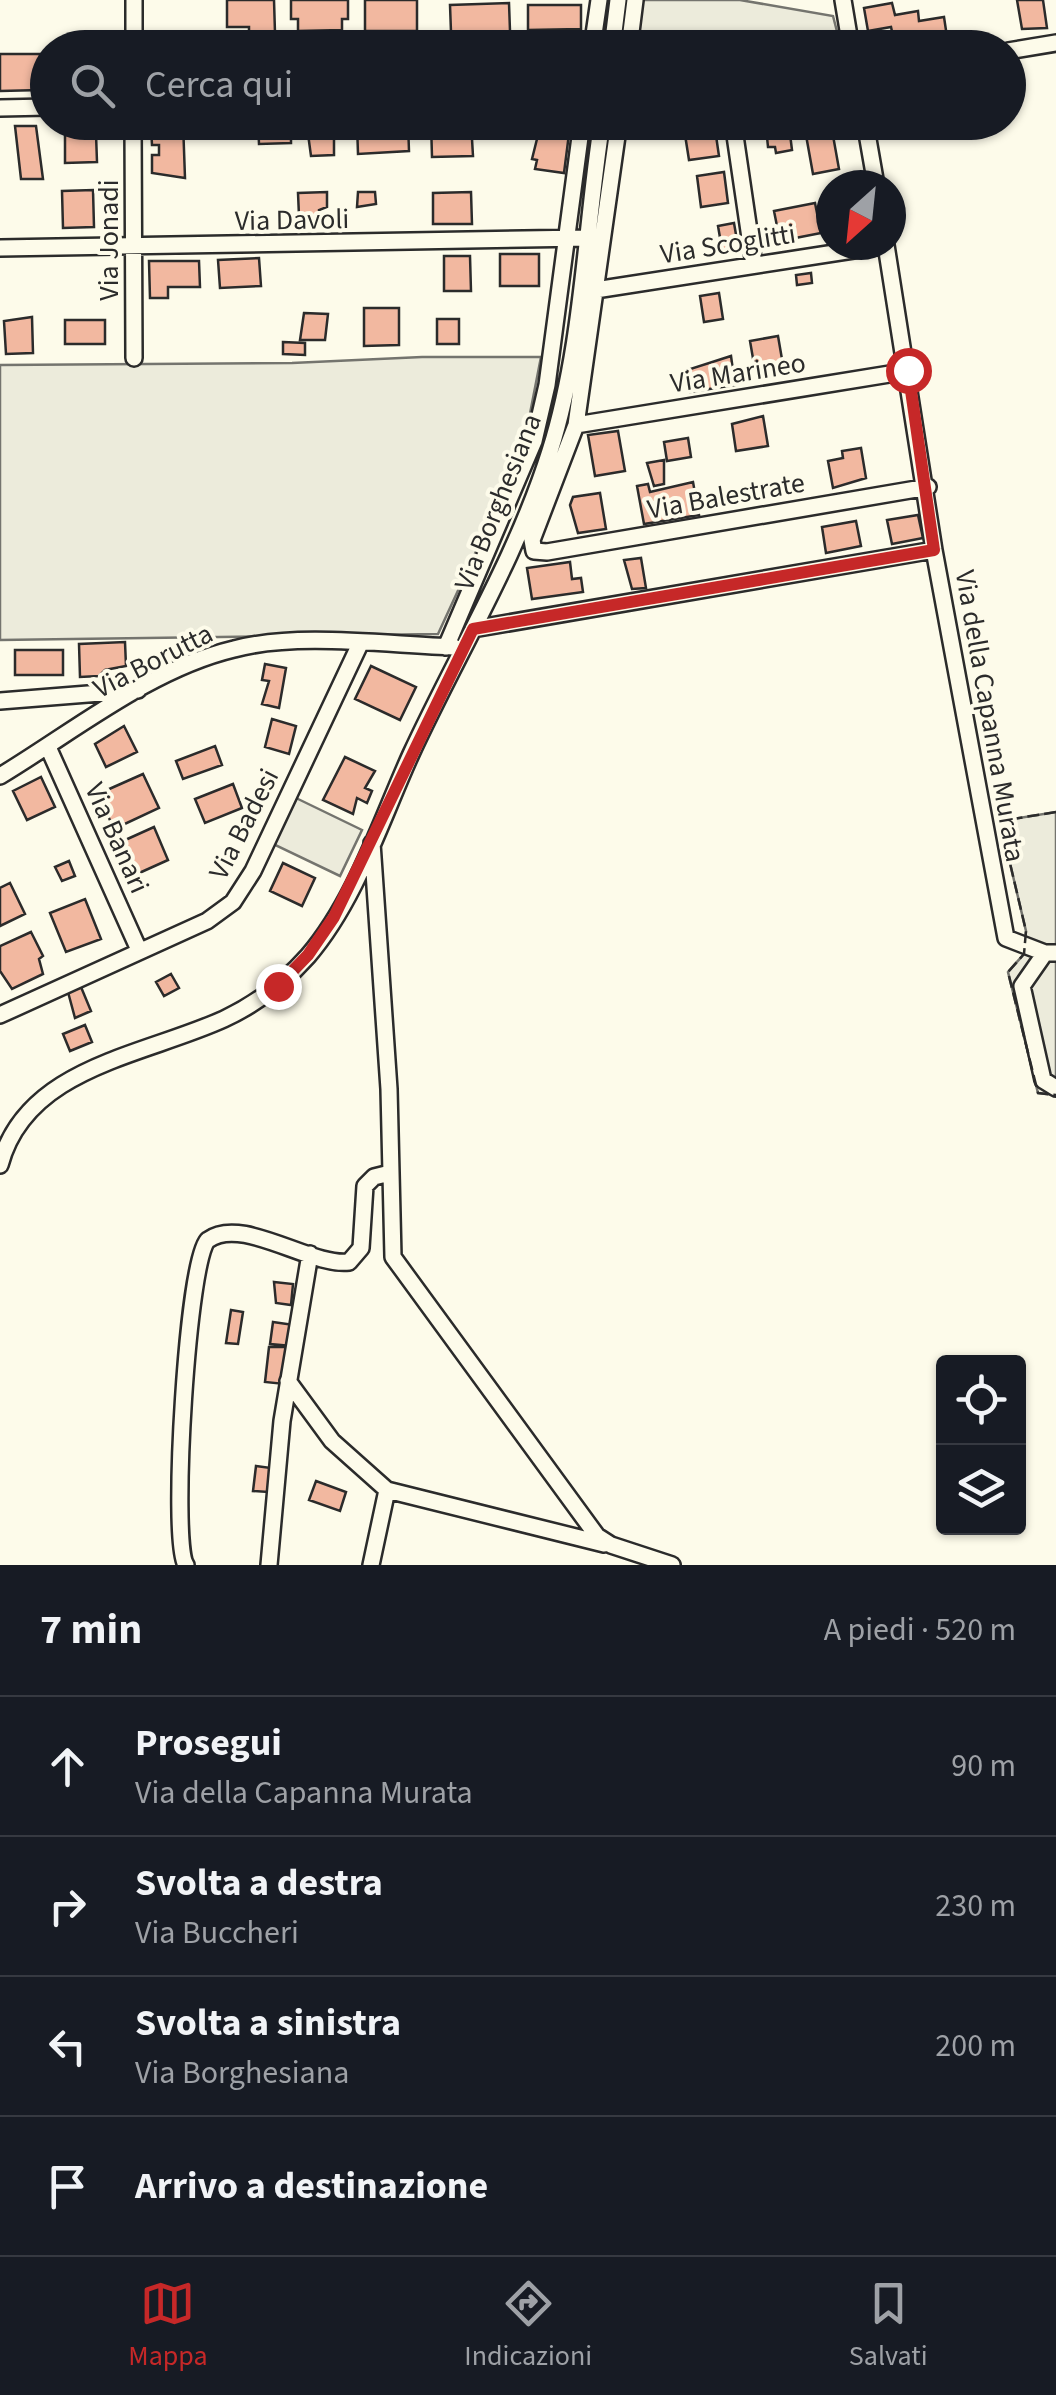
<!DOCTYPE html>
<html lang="it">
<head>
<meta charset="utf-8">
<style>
	body { margin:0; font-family:"Source Sans 3",sans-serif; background:#242831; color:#f1f3f6 }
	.controls { position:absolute; right:30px; bottom:30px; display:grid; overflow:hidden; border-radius:10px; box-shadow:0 2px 8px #0004 }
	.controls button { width:90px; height:90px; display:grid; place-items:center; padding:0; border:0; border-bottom:2px solid #363941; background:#171b24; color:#f1f3f6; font:50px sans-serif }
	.compass { position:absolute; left:816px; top:170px; width:90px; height:90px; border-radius:50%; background:#171b24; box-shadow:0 2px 8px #0004; rotate:207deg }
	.stop { position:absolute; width:30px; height:30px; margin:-22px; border:8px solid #c62828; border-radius:50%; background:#fff }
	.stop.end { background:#c62828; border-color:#fff; box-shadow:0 2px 10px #0008 }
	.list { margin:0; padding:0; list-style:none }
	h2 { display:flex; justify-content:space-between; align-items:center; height:130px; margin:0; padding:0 40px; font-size:42px }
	h2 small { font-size:32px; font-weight:400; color:#9ea1a6 }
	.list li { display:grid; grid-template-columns:65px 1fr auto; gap:30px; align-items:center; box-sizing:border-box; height:140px; padding:0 40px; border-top:2px solid #363941 }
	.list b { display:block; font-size:38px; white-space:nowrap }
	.list p { margin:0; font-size:32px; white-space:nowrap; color:#9ea1a6 }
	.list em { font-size:32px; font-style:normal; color:#9ea1a6 }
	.icon { flex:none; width:55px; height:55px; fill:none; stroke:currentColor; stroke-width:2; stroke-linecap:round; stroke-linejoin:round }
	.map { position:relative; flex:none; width:1056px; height:1565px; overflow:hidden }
	.search { position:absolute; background:#171b24; box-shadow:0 2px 8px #0004; left:30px; right:30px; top:30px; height:110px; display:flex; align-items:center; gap:25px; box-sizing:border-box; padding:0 35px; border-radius:55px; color:#9ea1a6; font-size:38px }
	.sheet { height:690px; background:#171b24 }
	nav { display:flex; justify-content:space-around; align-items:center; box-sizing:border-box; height:140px; border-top:2px solid #363941; background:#171b24; font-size:28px; color:#9ea1a6 }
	nav a { display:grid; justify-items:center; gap:5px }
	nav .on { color:#c62828 }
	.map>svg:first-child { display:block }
	.green { fill:#ecebdb; stroke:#74746e; stroke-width:2.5 }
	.building { fill:#f2b8a0; stroke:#2b2b2b; stroke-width:2.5 }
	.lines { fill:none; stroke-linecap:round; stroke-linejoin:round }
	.minor-casing { stroke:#2b2b2b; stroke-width:20 }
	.minor { stroke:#fdfbea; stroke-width:15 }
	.fence { stroke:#2b2b2b; stroke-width:2.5; stroke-dasharray:12 5; stroke-linecap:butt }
	.route { stroke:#c62828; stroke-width:12 }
	.labels { text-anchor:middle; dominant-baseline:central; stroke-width:8; stroke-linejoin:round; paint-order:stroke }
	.street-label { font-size:28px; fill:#2b2b2b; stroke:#fdfbea }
</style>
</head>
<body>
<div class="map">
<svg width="1056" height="1565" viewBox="0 0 1056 1565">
	<rect width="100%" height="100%" fill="#fdfbea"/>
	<path class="green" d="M641 0H740L833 16 841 47 635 48Z
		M422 357H541L527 429 509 480 438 634 0 640V365L292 363Z
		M296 798 362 830 340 876 273 844Z
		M1056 812V1095L1038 1093 1008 972 1024 954 1026 931 1000 821Z"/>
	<path class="building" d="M227 0H274L275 33 249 34V27H227Z
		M291 0H348V19H342V30L298 31V19H291Z
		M365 0H417V31H365Z
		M1017 0H1043L1047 28 1022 29Z
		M509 3 510 31 451 32 450 5Z
		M892 3 895 15 918 11 919 21 944 17 947 37 920 42 918 32 893 36 891 27 868 31 864 8Z
		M528 5H581V29L528 30Z
		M0 54H40L41 90 0 91Z
		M168 122H183L185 178 152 173V155H159V145H152L151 127 168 126Z
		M258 122H291V143L259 144Z
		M313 122H334V155L311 156 308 134Z
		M408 122 409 151 358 154 357 124Z
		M431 122H471L473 156 432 157Z
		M683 122H714L719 156 689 160Z
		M821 122 822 132 832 130 839 169 813 174 804 124Z
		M541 123 570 126 564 173 535 169 537 160 532 159Z
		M15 126H36L43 179H21Z
		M75 130 96 134 97 162 65 163V135H75Z
		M790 134 792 150 776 153 775 147H768L767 137Z
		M724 172 728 203 701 207 697 176Z
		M93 190 94 227 63 228 62 191Z
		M327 192V207L319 210V216H299L298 193Z
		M358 192H375L376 204 357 207Z
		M471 192 472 224H433V193Z
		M815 203 821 233 780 241 774 211Z
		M734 223 739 252 723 255 718 226Z
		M500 254H539V286H500Z
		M444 256H470L471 291H444Z
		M259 258 261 286 220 288 218 260Z
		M149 261H199L200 287H168V298H150Z
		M811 273 812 283 797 285 796 275Z
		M719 293 723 319 704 322 700 296Z
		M364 308H399V345L364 346Z
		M304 313 328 314 325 340H300Z
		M32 317 33 353 6 354 4 321Z
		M437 319H459V344H437Z
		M65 320H105V344H65Z
		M778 336 783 365 755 370 750 341Z
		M283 342 305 343V355L283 354Z
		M731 356 735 385 690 392 687 370Z
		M763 416 768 446 736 451 732 424Z
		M618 431 625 471 595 476 588 435Z
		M688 438 691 457 667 461 664 442Z
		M861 448 866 478 833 488 828 461 843 458 842 451Z
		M664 460V484L654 486 647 463Z
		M693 482 699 515 644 524 637 486 648 484 650 492Z
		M600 493 606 529 578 533 570 505 573 497Z
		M918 515 923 538 892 544 887 520Z
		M856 521 861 546 826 553 822 527Z
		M641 558 646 588 632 589 624 560Z
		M570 562 572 579 581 578 583 592 532 599 527 568Z
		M125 642 126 666 105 670 99 676 80 677 79 644Z
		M15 650H63V675H15Z
		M265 664 286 668 279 708 262 704 269 681 262 680Z
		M371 666 416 687 400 720 355 699Z
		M272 719 296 726 289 754 265 747Z
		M124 726 137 752 106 767 95 744Z
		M215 746 222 765 183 779 176 761Z
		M345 757 375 771 365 788 372 791 367 803 357 798 353 814 323 800Z
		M143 774 159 808 114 829 98 794Z
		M41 777 55 807 27 820 13 791Z
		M233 784 242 808 205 823 195 799Z
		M154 827 168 860 137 874 123 841Z
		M69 861 75 876 62 881 55 867Z
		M283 863 315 878 302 906 270 891Z
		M10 883 25 914 0 926V888Z
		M85 899 101 939 66 952 50 913Z
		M31 932 43 956 39 959 43 974 12 989 0 971V946Z
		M171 974 179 988 164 996 156 982Z
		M81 987 91 1011 75 1018 68 992Z
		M85 1025 92 1042 70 1051 63 1034Z
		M274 1282 293 1284 291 1305 276 1303Z
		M231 1310 243 1312 238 1344 226 1343Z
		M273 1322 294 1325 292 1346 270 1344Z
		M269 1347H288L284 1384 265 1382Z
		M256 1466 271 1468 268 1492 253 1491Z
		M316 1481 346 1492 340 1511 309 1500Z"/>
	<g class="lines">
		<defs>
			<path id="minor" d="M843 0 851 48
				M134 48V0
				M592 48 599 0
				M612 48 618 0
				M629 48 635 0
				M1008 51 1056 43
				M0 108 48 107
				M133 122 134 358
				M619 122 576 425 532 540 534 551 547 552 928 487
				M733 122 754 265
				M865 122 876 185
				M886 245 934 550 1006 938 1045 953
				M0 248 585 238
				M589 291 886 245
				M576 425 908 371
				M473 629 934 550
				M446 647 534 441 547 385 582 122
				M0 701 138 690
				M48 747 139 950
				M0 776C73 732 150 669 234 649 298 632 388 645 454 647
				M372 843 389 1089 393 1257 597 1536 611 1545 672 1565
				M1056 953H1045L1022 986 1043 1080 1056 1088
				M0 1015 207 921 233 902 253 871 360 644
				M0 1165C26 1067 143 1056 224 1019 256 1004 284 983 308 956 356 900 381 820 411 754 457 654 517 557 550 451 583 347 585 231 602 122
				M288 1381 332 1441 387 1490
				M186 1565C170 1542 188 1254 208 1240 242 1215 311 1267 349 1262L361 1248 365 1186 374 1177 390 1173
				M269 1565 282 1421 310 1254
				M371 1565 387 1490 604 1544"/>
		</defs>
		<use href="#minor" class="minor-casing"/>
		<use href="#minor" class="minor"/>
		<path class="fence" d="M1056 812 1000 821 1026 931 1024 954 1008 972 1038 1093 1056 1095"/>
	</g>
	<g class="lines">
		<path class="route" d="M278 986 308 955 334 917 473 629 934 550 908 370"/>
	</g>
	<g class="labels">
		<g class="street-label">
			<text transform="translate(292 220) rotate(-1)">Via Davoli</text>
			<text transform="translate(109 240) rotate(-90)">Via Jonadi</text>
			<text transform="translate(728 244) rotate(-9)">Via Scoglitti</text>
			<text transform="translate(738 373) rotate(-9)">Via Marineo</text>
			<text transform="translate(726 496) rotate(-10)">Via Balestrate</text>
			<text transform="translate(498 502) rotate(-68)">Via Borghesiana</text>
			<text transform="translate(153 661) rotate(-27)">Via Borutta</text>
			<text transform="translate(990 716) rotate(80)">Via della Capanna Murata</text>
			<text transform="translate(244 824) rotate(-63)">Via Badesi</text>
			<text transform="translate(117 838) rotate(66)">Via Banari</text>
		</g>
	</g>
</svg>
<div class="controls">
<button><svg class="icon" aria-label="locate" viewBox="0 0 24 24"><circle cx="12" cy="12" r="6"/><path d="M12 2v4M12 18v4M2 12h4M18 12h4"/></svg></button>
<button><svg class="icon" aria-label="layers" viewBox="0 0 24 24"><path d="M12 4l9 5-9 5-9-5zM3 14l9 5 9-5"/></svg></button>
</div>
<svg class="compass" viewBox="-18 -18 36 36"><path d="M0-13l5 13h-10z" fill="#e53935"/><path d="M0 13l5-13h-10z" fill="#9ea1a6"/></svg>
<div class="stop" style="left:908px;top:370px"></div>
<div class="stop end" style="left:278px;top:986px"></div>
<div class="search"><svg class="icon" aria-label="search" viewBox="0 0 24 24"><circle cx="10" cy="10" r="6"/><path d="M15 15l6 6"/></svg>Cerca qui</div>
</div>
<section class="sheet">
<h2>7 min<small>A piedi · 520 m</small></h2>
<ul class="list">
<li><svg class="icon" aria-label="ahead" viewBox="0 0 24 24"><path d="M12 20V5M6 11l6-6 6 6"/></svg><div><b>Prosegui</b><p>Via della Capanna Murata</p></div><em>90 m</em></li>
<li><svg class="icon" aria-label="right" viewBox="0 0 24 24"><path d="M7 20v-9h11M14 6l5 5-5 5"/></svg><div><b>Svolta a destra</b><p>Via Buccheri</p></div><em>230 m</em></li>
<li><svg class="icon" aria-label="left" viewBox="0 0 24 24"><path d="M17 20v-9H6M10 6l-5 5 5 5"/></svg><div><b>Svolta a sinistra</b><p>Via Borghesiana</p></div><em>200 m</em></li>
<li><svg class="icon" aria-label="arrive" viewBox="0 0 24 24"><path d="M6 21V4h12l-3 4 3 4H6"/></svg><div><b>Arrivo a destinazione</b></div></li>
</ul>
</section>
<nav>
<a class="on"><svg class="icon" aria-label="map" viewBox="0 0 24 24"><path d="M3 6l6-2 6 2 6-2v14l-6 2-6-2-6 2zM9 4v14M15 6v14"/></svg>Mappa</a>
<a><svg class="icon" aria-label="directions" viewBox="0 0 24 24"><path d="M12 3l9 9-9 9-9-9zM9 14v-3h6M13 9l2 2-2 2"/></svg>Indicazioni</a>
<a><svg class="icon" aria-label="saved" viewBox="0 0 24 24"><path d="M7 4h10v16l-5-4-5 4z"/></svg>Salvati</a>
</nav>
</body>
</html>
